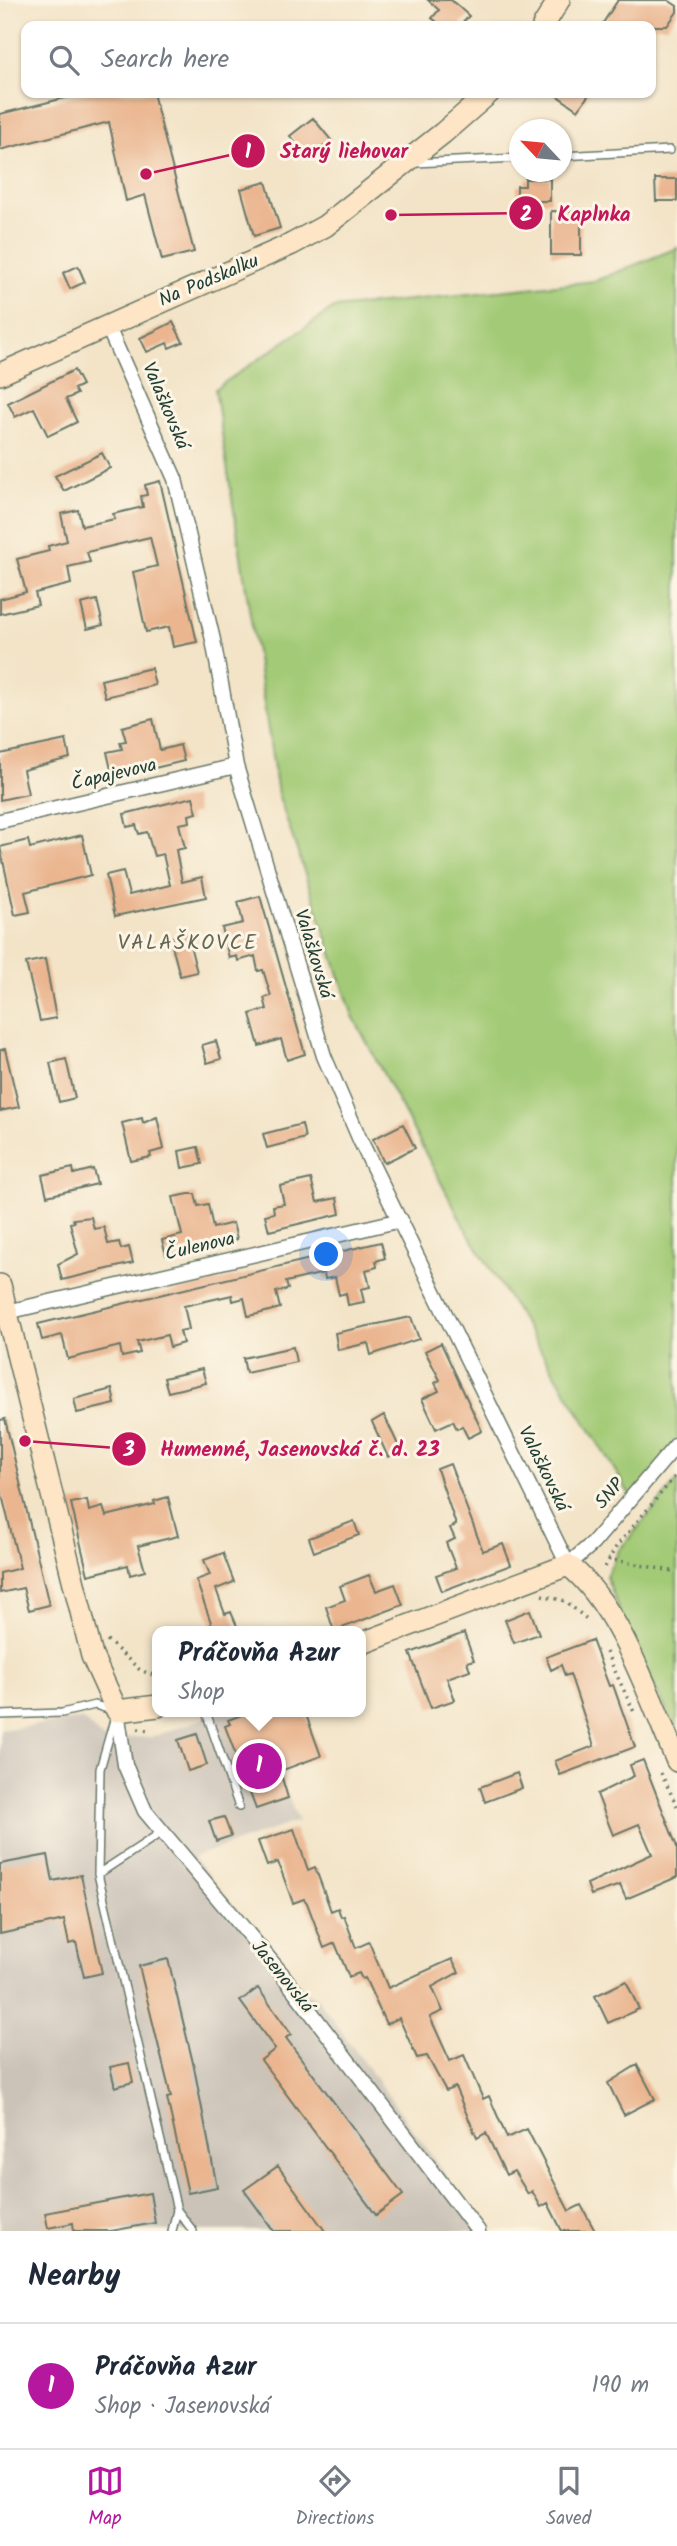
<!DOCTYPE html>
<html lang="en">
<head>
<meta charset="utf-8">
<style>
	body { margin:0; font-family:Kalam,sans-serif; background:#f2f2f3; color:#1f2937 }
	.compass { position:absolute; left:509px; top:119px; width:63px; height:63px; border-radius:50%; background:#fff; box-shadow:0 2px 5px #0004; rotate:296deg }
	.you { position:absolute; left:327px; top:1255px; width:24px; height:24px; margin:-18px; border:5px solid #fff; border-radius:50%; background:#1a73e8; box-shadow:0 0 0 10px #1a73e833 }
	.badge { display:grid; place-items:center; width:46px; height:46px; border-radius:50%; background:#b5179e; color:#fff; font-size:23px; font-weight:700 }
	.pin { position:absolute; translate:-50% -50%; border:4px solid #fff; box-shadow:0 2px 7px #0006 }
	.popup { position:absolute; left:152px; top:1626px; width:214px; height:91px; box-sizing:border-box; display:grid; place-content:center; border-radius:14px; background:#fff; filter:drop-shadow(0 2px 5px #0005); font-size:23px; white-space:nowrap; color:#747a83 }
	.popup b { font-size:26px; color:#1f2937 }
	.popup::after { content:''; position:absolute; left:50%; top:100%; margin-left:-14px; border:14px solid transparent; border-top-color:#fff }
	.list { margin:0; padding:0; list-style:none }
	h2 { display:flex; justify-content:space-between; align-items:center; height:91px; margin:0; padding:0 28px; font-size:30px }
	h2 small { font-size:23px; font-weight:400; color:#747a83 }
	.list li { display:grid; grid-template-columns:46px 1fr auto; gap:21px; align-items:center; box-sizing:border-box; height:126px; padding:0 28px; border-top:2px solid #e0e1e3 }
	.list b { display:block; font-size:26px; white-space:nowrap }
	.list p { margin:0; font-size:23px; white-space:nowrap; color:#747a83 }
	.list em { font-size:23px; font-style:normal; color:#747a83 }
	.icon { flex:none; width:38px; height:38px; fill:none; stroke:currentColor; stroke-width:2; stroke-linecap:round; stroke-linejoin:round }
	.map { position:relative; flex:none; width:677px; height:2231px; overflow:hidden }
	.search { position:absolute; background:#fff; box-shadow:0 2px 5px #0004; left:21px; right:21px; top:21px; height:77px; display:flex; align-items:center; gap:18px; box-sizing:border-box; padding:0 24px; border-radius:14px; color:#747a83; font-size:26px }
	.sheet { height:217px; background:#fff }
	nav { display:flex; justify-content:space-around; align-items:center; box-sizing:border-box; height:98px; border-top:2px solid #e0e1e3; background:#fff; font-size:19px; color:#747a83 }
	nav a { display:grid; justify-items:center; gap:4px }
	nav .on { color:#b5179e }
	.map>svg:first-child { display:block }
	.industrial { fill:#cbc3b8 }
	.green { fill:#a3ca76; stroke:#618455; stroke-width:2 }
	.building { fill:#eab58f }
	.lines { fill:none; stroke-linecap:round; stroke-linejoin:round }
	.lane-casing { stroke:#697768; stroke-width:10 }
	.street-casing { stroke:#697768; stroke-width:17 }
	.secondary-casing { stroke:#697768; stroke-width:24 }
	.path { stroke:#697768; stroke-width:3.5; stroke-dasharray:2 5; stroke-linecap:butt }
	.lane { stroke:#fff; stroke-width:7 }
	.street { stroke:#fff; stroke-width:14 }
	.secondary { stroke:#fde5c5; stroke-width:21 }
	.labels { text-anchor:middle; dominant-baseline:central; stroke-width:6; stroke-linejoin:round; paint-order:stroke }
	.street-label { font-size:19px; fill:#1f3d34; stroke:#fcf5e5 }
	.neighbourhood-label { font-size:21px; letter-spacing:2px; fill:#666754; stroke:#fcf5e5 }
	.leader { fill:none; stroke:#c2185b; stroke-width:2.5 }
	.callout-dot { fill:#c2185b; stroke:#fcf5e5; stroke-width:2.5 }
	.mark-label { font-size:21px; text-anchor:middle; font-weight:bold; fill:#fff }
	.callout-label { font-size:21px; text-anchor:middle; font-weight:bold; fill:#c2185b; stroke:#fcf5e5; stroke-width:6; stroke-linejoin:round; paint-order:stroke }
</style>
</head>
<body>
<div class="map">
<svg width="677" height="2231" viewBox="0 0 677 2231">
	<rect width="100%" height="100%" fill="#fcf5e5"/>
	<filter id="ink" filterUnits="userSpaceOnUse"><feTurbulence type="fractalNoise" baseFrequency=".0143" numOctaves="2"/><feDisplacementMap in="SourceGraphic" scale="14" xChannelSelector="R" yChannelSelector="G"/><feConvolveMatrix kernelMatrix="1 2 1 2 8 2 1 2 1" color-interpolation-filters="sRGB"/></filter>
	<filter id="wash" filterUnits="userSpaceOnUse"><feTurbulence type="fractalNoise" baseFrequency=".00686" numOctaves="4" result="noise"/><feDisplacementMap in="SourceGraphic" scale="28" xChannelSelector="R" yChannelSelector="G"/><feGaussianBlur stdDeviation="1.57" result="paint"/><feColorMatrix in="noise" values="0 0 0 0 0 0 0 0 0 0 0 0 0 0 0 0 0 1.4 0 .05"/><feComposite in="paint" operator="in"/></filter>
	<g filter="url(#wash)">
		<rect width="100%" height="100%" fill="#f3e4c8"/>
		<path class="industrial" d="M222 1712H255L298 1821 193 1857 307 1993 317 1998 487 2231H0V1730L83 1719 103 1739 152 1737Z"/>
		<path class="green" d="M677 248V1444L632 1498 464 1226 353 1016 278 794 215 389 334 308 595 281Z
			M677 1481V1730L631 1641 606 1576 619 1550Z"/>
		<g id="blocks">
			<path class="building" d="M428 0H451L469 16 459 26H442L432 18 439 10Z
				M618 0H668L677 6V12L667 26H601Z
				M85 93H153L194 252 162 260 145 195 126 201 109 122 0 150V114Z
				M553 93H590L578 110Z
				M313 118 331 140 308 159 290 136Z
				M525 179H550V201H517V186H525Z
				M655 179H677V201H656Z
				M266 182 280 228 254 236 241 189Z
				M551 211 581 212V255H551Z
				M78 266 85 282 70 289 63 273Z
				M173 322 183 342 169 348 167 343 147 352 140 338Z
				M74 370 82 385 74 389 77 394 66 399 77 422 48 436 34 408 15 417 8 403Z
				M102 453 110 468 64 491 55 476Z
				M160 481 197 642 173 647 169 627 146 632 133 572 157 566 150 537 87 552 90 562 68 567 71 584 35 593 38 605 0 614V599L26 592 17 559 49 551 48 546 67 541 61 514 78 510 82 526 115 519 113 514 143 507 141 496 147 495 145 485Z
				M97 600 103 625 87 629 81 604Z
				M151 668 155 685 105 697 101 680Z
				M153 719 160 750 180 745 184 761 113 778 107 752 122 749 120 742 126 741 122 727Z
				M66 740 70 758 23 770 28 794 0 800V754Z
				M193 797 197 813 189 815 190 822 179 824 185 848 176 850 182 882 202 877 206 897 115 916 106 875 123 871 129 895 170 885 163 854 154 856 147 832 139 834 136 825 127 827 124 814Z
				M82 835 91 875 25 892 30 912 15 915 0 847 28 840 30 848Z
				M260 896 305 1054 287 1060 281 1039 259 1046 250 1014 267 1009 264 998 271 996 263 970 258 971 255 956 238 961 237 956 229 958 222 928 243 923 238 902Z
				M187 934 197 972 180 976 170 938Z
				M45 959 56 1018 40 1021 26 963Z
				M216 1041 221 1059 207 1063 202 1045Z
				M5 1049 19 1107 0 1111V1050Z
				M66 1059 75 1098 59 1102 50 1063Z
				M157 1117 164 1149 150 1153 151 1157 131 1161 122 1123 142 1118 143 1123Z
				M302 1124 305 1138 267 1148 263 1134Z
				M403 1124 415 1148 384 1163 373 1139Z
				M198 1147 202 1164 182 1168 179 1151Z
				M73 1168 74 1174 93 1169 97 1184 47 1196 42 1175Z
				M311 1179 317 1202 337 1198 340 1214 269 1231 265 1215 274 1213 273 1206 284 1204 280 1186Z
				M189 1194H195L198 1206 208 1204 213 1228 233 1223 237 1239 166 1255 162 1240 182 1235 173 1197Z
				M91 1217 94 1229 104 1227 108 1244 119 1242 121 1249 129 1247 133 1263 62 1280 58 1264 78 1254 70 1223 74 1222 73 1219Z
				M381 1242 385 1258 376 1261 377 1267 366 1270 370 1287 361 1289 364 1302 348 1305 346 1293 339 1295 335 1277 325 1279 324 1273 286 1282 288 1289 276 1292 280 1308 258 1314 248 1316 244 1298 233 1301 232 1295 184 1306 189 1329 180 1331 183 1343 170 1347 167 1335 137 1342 140 1353 122 1357 120 1346 68 1359 62 1335 42 1340 38 1324Z
				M411 1317 419 1339 371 1355 368 1343 338 1350 335 1333Z
				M441 1343 482 1431 468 1438 462 1426 457 1429 453 1421 436 1429 422 1399 439 1391 435 1383 440 1380 425 1351Z
				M293 1347 296 1362 246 1373 243 1358Z
				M202 1369 206 1383 168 1392 164 1378Z
				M112 1389 115 1404 77 1413 74 1399Z
				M384 1415 401 1451 388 1457 372 1422Z
				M5 1419 49 1605 29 1610 23 1588 0 1593V1573L20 1568 0 1487V1420Z
				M450 1464 483 1551 503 1544 511 1565 442 1591 436 1575 456 1568 446 1543 455 1539 450 1528 456 1525 437 1469Z
				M168 1497 178 1536 138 1546 145 1571 130 1575 128 1565 88 1575 71 1503 87 1500 89 1511 103 1507 106 1516 155 1504 154 1501Z
				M354 1521 359 1535 314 1552 309 1538Z
				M223 1553 234 1582 216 1589 225 1614 231 1612 239 1631H214L196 1580 210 1575 204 1560Z
				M369 1575 376 1591 395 1584 403 1605 334 1631 326 1607 345 1600 340 1586Z
				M530 1610 539 1634 514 1643 505 1620Z
				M464 1633 474 1660 467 1662 470 1670 447 1678 455 1700 431 1708 410 1653Z
				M592 1640 609 1686 613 1685 635 1747 560 1775 555 1761 594 1746 570 1674 565 1676 561 1665 551 1670 546 1657Z
				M249 1712H305L321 1756 280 1771 288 1798 256 1809 225 1726 230 1724 228 1720Z
				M197 1734 207 1765 188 1771 178 1740Z
				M643 1760 677 1847V1877L626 1899 620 1885 591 1895 587 1884 652 1854 639 1824 613 1835 597 1794 634 1776 630 1765Z
				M517 1773 522 1788 485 1802 480 1787Z
				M224 1817 231 1836 216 1841 209 1821Z
				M294 1829 308 1870 315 1867 331 1911 338 1908 341 1917 344 1916 356 1948 369 1942 388 1988 452 1959 459 1972 432 1987 443 2011 430 2017 450 2061 464 2055 483 2099 489 2096 507 2138 527 2129 569 2211 581 2205 595 2231H562L548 2203 541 2207 532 2191 528 2194 514 2171 506 2175 486 2133 477 2138 455 2087 446 2091 427 2056 417 2058 399 2018 386 2024 365 1978 362 1979 359 1973 349 1977 335 1943 324 1948 307 1903 304 1899 293 1903 278 1862 267 1866 258 1841Z
				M48 1855 53 1881 81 1875 102 1973 84 1977 76 1942 69 1944 64 1920 0 1934V1864Z
				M168 1959 194 2067 217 2187 188 2193 167 2098 171 2097 139 1966Z
				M626 1981 639 2009 608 2023 595 1996Z
				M258 1988 291 2034 286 2038 403 2195 376 2215 261 2060 275 2049 240 2001Z
				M129 2063 133 2082 115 2087 110 2067Z
				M637 2065 655 2099 624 2115 608 2083Z
				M278 2166 325 2231H274L244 2190Z
				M150 2193 155 2223 111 2231H74L73 2223 48 2228 45 2213Z"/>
		</g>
	</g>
	<g filter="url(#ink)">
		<use href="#blocks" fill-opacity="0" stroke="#697768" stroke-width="2"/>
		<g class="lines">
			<defs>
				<path id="lane" d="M562 156 670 150
					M415 163 520 158
					M206 1712 239 1807
					M0 1715 62 1713 95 1705 111 1710
					M114 1720 100 1769 98 1874 177 2210 193 2231
					M98 1874 162 1832
					M172 2231 177 2210"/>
				<path id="street" d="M107 325 175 479 213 640 236 766 324 1056 360 1140 568 1565 593 1543 677 1444
					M0 821 236 766
					M7 1312 401 1220
					M117 1711 125 1765 145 1811 281 1973 478 2231"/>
				<path id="secondary" d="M543 26 559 0
					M0 374 292 244 325 226 443 133 489 93
					M0 1285 92 1656 117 1711 158 1706
					M360 1644 568 1565C619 1604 651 1702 677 1761"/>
			</defs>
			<use href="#lane" class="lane-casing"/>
			<use href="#street" class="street-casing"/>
			<use href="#secondary" class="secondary-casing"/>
			<path class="path" d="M608 1559 677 1572
				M605 1567 616 1547 677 1474
				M542 1595 565 1601 589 1621
				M107 1640 140 1670 158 1677
				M606 1652 634 1712
				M138 1729 150 1731
				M661 1773 677 1806"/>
			<use href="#lane" class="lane"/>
			<use href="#street" class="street"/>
			<use href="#secondary" class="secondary"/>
		</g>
	</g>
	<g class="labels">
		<g class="street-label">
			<text transform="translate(209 281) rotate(-23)">Na Podskalku</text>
			<text transform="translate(165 406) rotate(67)">Valaškovská</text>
			<text transform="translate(114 775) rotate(-13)">Čapajevova</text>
			<text transform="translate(313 954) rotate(73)">Valaškovská</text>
			<text transform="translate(200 1247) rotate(-13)">Čulenova</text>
			<text transform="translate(543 1469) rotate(64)">Valaškovská</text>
			<text transform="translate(610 1494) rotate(-49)">SNP</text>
			<text transform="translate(282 1977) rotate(51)">Jasenovská</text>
		</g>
		<g class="neighbourhood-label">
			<text x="188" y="943">VALAŠKOVCE</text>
		</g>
	</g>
	<path class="leader" d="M146 174L248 151M391 215L526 213M25 1441L129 1449"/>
	<g class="callout-dot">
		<circle cx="146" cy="174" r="7"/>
		<circle cx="391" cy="215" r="7"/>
		<circle cx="25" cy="1441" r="7"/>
		<circle cx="248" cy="151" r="18"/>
		<circle cx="526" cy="213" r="18"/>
		<circle cx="129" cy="1449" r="18"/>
	</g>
	<g class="mark-label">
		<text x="248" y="158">1</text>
		<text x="526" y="221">2</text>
		<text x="129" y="1456">3</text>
	</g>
	<g class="callout-label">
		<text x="344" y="158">Starý liehovar</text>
		<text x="594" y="221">Kaplnka</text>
		<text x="300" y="1456">Humenné, Jasenovská č. d. 23</text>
	</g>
</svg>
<svg class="compass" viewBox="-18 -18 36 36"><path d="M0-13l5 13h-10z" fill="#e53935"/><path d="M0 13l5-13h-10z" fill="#747a83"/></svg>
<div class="you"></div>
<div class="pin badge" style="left:259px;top:1766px">1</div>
<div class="popup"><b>Práčovňa Azur</b>Shop</div>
<div class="search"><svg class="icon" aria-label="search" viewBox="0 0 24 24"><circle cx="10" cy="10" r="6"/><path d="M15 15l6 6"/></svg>Search here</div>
</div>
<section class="sheet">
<h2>Nearby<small></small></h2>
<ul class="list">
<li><span class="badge">1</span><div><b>Práčovňa Azur</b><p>Shop · Jasenovská</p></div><em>190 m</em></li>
</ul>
</section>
<nav>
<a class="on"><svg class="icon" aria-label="map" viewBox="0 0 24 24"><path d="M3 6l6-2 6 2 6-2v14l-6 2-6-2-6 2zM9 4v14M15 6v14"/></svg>Map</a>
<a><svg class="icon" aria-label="directions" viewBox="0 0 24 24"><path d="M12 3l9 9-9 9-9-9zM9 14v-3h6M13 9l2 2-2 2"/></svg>Directions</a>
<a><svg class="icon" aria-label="saved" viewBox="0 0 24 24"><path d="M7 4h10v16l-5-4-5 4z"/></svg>Saved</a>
</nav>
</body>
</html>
